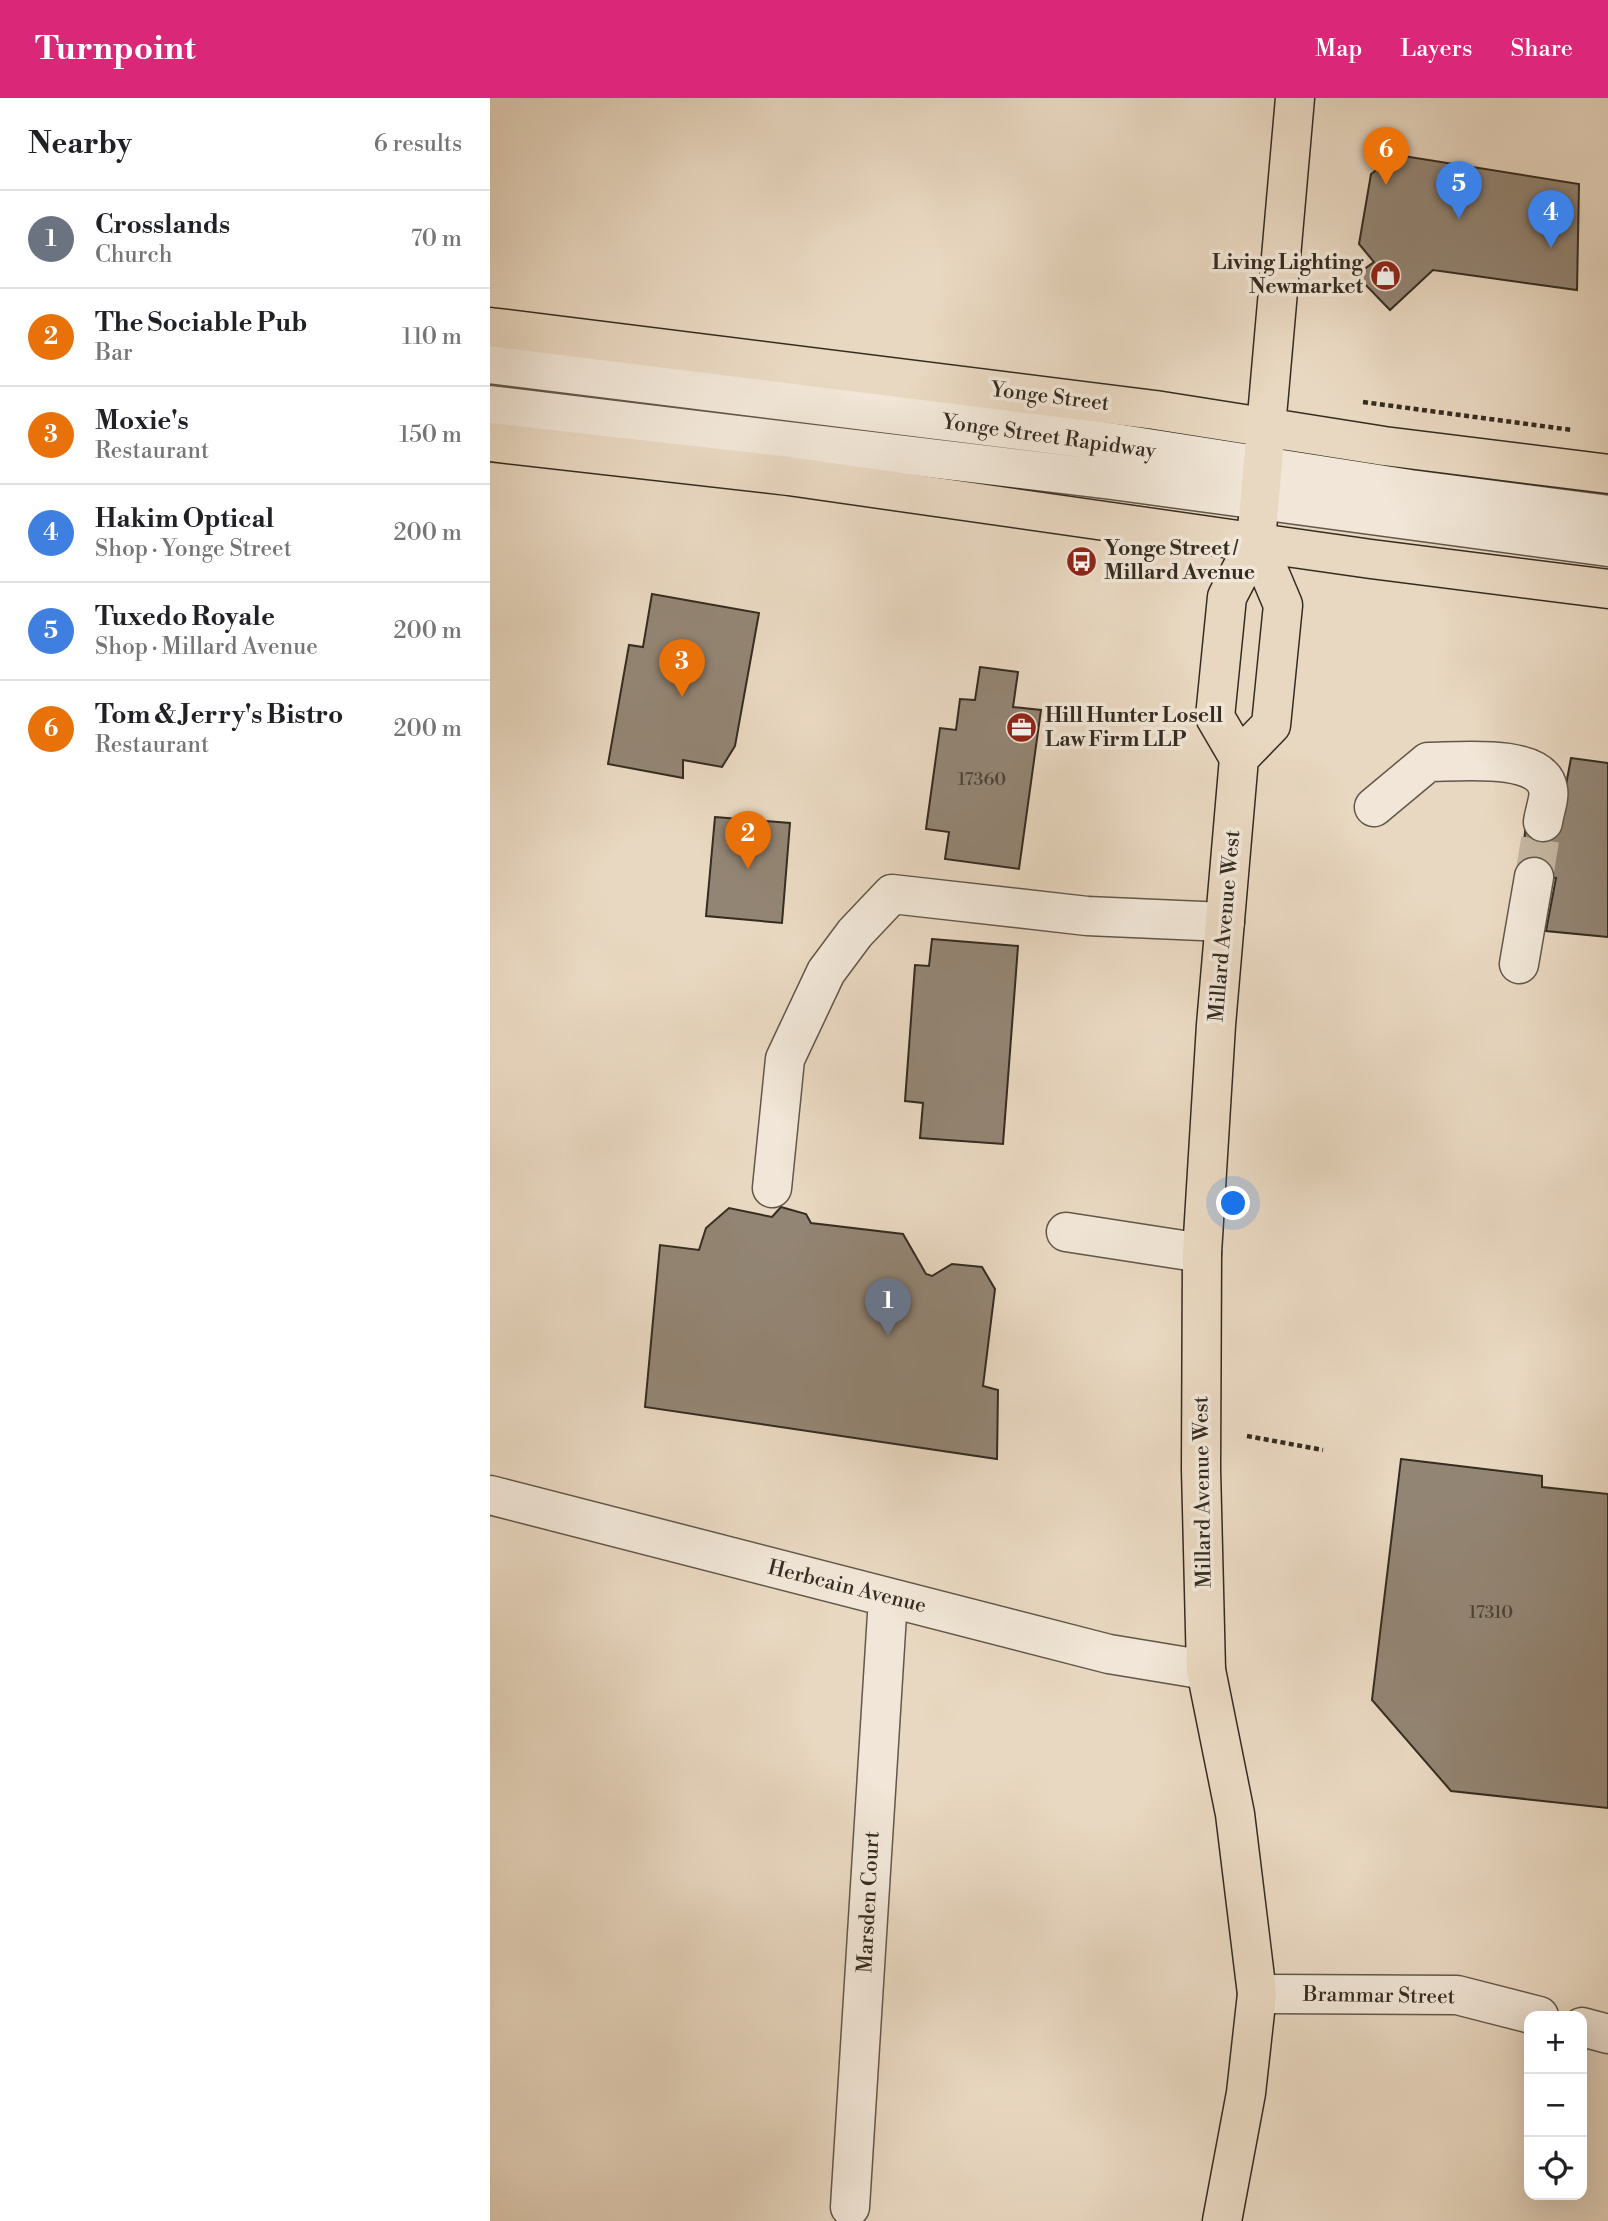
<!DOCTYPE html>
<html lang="en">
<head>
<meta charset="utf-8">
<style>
	body { margin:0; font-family:"Libre Bodoni",serif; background:#f6f6f6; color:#202124 }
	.controls { position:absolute; right:21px; bottom:21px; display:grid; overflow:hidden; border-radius:14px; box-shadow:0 7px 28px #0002 }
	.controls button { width:63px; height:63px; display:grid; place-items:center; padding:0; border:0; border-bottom:2px solid #e0e0e0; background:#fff; color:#202124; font:35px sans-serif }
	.you { position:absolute; left:744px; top:1106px; width:24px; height:24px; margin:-18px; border:5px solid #fff; border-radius:50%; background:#1a73e8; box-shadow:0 0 0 10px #1a73e833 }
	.badge { display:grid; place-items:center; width:46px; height:46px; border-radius:50%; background:#db2777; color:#fff; font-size:23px; font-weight:700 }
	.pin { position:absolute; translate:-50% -58px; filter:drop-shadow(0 2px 4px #0008) }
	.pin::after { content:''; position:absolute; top:37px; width:24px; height:21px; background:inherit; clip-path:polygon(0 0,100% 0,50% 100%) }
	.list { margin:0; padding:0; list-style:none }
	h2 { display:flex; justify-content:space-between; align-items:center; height:91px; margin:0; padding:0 28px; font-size:30px }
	h2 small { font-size:23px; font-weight:400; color:#757577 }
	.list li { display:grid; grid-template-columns:46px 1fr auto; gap:21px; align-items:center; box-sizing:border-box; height:98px; padding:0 28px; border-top:2px solid #e0e0e0 }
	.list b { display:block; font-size:26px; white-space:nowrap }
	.list p { margin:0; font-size:23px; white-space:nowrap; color:#757577 }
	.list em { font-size:23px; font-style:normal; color:#757577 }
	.icon { flex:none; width:38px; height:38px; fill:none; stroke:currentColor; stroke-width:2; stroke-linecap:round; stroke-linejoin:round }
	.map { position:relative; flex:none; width:1118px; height:2123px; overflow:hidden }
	header { display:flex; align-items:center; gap:42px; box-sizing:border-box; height:98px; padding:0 35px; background:#db2777; color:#fff }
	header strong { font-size:33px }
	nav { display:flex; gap:38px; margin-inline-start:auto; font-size:24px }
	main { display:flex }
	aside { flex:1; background:#fff }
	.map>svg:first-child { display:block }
	.building { fill:#938574; stroke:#352c21; stroke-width:2 }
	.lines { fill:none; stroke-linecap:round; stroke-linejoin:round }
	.minor-tunnel { stroke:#c5b6a1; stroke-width:38; stroke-dasharray:38 19; stroke-linecap:butt }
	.minor-casing { stroke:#625749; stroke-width:41 }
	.major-casing { stroke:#352c21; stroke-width:41 }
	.path { stroke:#352c21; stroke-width:4.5; stroke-dasharray:5 3.5; stroke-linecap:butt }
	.minor { stroke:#f1e6d7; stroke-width:38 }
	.major { stroke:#e9d8c1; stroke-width:38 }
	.labels { text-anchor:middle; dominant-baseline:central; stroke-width:7; stroke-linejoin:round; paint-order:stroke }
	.number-label { font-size:18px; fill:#4c4236 }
	.poi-label { font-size:21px; font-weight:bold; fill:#352c21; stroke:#f1e6d7; text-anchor:start }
	.street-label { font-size:21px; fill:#352c21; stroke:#f1e6d7 }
</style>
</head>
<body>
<header>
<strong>Turnpoint</strong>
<nav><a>Map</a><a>Layers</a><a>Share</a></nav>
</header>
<main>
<aside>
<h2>Nearby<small>6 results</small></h2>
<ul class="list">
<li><span class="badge" style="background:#6b7280">1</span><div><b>Crosslands</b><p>Church</p></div><em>70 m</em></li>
<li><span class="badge" style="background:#e8710a">2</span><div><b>The Sociable Pub</b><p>Bar</p></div><em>110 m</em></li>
<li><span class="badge" style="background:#e8710a">3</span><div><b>Moxie's</b><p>Restaurant</p></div><em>150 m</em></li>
<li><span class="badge" style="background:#3f7fe0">4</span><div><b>Hakim Optical</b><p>Shop · Yonge Street</p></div><em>200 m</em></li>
<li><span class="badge" style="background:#3f7fe0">5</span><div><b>Tuxedo Royale</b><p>Shop · Millard Avenue</p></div><em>200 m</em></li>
<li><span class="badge" style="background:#e8710a">6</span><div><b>Tom &amp; Jerry's Bistro</b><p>Restaurant</p></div><em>200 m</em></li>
</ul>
</aside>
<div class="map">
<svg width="1118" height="2123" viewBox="0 0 1118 2123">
	<rect width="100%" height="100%" fill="#e9d8c1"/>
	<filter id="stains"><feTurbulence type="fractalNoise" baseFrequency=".00286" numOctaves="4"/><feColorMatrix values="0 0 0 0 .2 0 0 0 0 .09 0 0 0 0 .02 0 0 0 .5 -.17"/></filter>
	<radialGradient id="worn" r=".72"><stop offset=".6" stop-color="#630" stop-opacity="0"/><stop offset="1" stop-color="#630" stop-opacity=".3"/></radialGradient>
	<path class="building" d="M907 57 1089 86 1087 192 943 172 900 212 866 177 884 164 869 146 881 76Z
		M162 496 269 515 245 648 232 669 193 662V680L118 666 139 547 153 549Z
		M490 569 528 574 523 609 551 612 529 771 455 761 459 734 436 731 450 630 466 632 470 601 485 602Z
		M1081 660 1118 665V839L1056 833 1066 780 1031 778 1036 723 1069 725Z
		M225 719 300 725 292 825 216 818Z
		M442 841 528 848 513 1046 430 1040 433 1005 415 1003 425 867 439 868Z
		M291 1109 316 1116 321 1125 413 1136 436 1176 442 1178 462 1166 492 1169 505 1191 493 1288 508 1292 507 1361 155 1309 170 1147 209 1152 216 1130 239 1110 282 1119Z
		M911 1361 1052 1378V1389L1118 1396V1710L961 1693 882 1602Z"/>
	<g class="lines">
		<path class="minor-tunnel" d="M1044 779 1053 724"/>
		<defs>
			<path id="minor" d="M0 266 606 342 920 391 1118 417
				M0 307 622 382 1118 449
				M884 709 938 664C966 664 1052 654 1058 691 1060 700 1054 715 1053 724
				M1029 866 1044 779
				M282 1090 295 961 336 874 365 835 402 796 597 818 735 824
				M576 1134 712 1155
				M0 1397 619 1556 716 1572
				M767 1896 967 1897 1049 1918
				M1092 1929 1118 1936
				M360 2109 398 1500"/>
			<path id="major" d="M0 229 665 312 894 348 1118 376
				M0 344 299 378 881 461 1118 491
				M749 660 781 627 793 507 766 443
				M732 2123 756 1995 767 1896 745 1716 716 1572 711 1371 712 1155 726 927 749 660 725 619 737 499 766 443 805 0"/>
		</defs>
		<use href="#minor" class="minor-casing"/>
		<use href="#major" class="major-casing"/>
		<path class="path" d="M873 304 1082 332
			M757 1338 833 1352"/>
		<use href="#minor" class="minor"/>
		<use href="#major" class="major"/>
	</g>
	<defs>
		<symbol id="shop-disc" viewBox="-11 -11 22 22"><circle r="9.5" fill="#8f2418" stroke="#f1e6d7"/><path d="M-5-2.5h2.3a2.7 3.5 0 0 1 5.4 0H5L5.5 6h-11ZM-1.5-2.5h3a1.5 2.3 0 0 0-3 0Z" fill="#fff"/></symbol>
		<symbol id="bus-disc" viewBox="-11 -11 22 22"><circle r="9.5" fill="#8f2418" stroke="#f1e6d7"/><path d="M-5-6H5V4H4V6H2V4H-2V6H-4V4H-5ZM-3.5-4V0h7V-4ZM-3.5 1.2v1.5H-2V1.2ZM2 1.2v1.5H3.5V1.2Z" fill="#fff"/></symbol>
		<symbol id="office-disc" viewBox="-11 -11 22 22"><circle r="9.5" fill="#8f2418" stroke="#f1e6d7"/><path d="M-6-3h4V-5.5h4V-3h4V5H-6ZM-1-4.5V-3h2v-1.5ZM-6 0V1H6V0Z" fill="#fff"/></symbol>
	</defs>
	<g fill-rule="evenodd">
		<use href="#shop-disc" x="878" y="160" width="35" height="35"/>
		<use href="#bus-disc" x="574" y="446" width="35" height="35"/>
		<use href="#office-disc" x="514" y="612" width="35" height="35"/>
	</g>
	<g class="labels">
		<g class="number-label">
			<text x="492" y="681">17360</text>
			<text x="1001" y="1514">17310</text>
		</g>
		<g class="poi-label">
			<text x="873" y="165" text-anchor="end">Living Lighting<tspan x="873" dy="24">Newmarket</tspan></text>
			<text x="614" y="451">Yonge Street /<tspan x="614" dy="24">Millard Avenue</tspan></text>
			<text x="555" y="618">Hill Hunter Losell<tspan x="555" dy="24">Law Firm LLP</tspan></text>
		</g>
		<g class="street-label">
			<text transform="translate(560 299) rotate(7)">Yonge Street</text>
			<text transform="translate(559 339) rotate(8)">Yonge Street Rapidway</text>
			<text transform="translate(735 828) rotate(-85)">Millard Avenue West</text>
			<text transform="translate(713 1394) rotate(-91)">Millard Avenue West</text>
			<text transform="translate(357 1489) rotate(14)">Herbcain Avenue</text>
			<text transform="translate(379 1804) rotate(-87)">Marsden Court</text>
			<text transform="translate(889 1898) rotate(1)">Brammar Street</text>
		</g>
	</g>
	<rect width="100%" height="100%" filter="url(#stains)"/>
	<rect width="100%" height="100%" fill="url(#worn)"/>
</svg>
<div class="controls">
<button>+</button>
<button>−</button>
<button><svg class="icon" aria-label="locate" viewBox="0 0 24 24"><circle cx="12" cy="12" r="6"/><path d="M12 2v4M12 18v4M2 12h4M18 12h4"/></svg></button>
</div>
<div class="you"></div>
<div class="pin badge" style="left:398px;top:1238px;background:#6b7280">1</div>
<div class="pin badge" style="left:258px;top:771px;background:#e8710a">2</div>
<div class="pin badge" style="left:192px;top:599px;background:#e8710a">3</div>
<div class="pin badge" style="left:1061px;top:150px;background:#3f7fe0">4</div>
<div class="pin badge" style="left:969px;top:121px;background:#3f7fe0">5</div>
<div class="pin badge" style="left:896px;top:87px;background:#e8710a">6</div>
</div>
</main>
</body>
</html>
